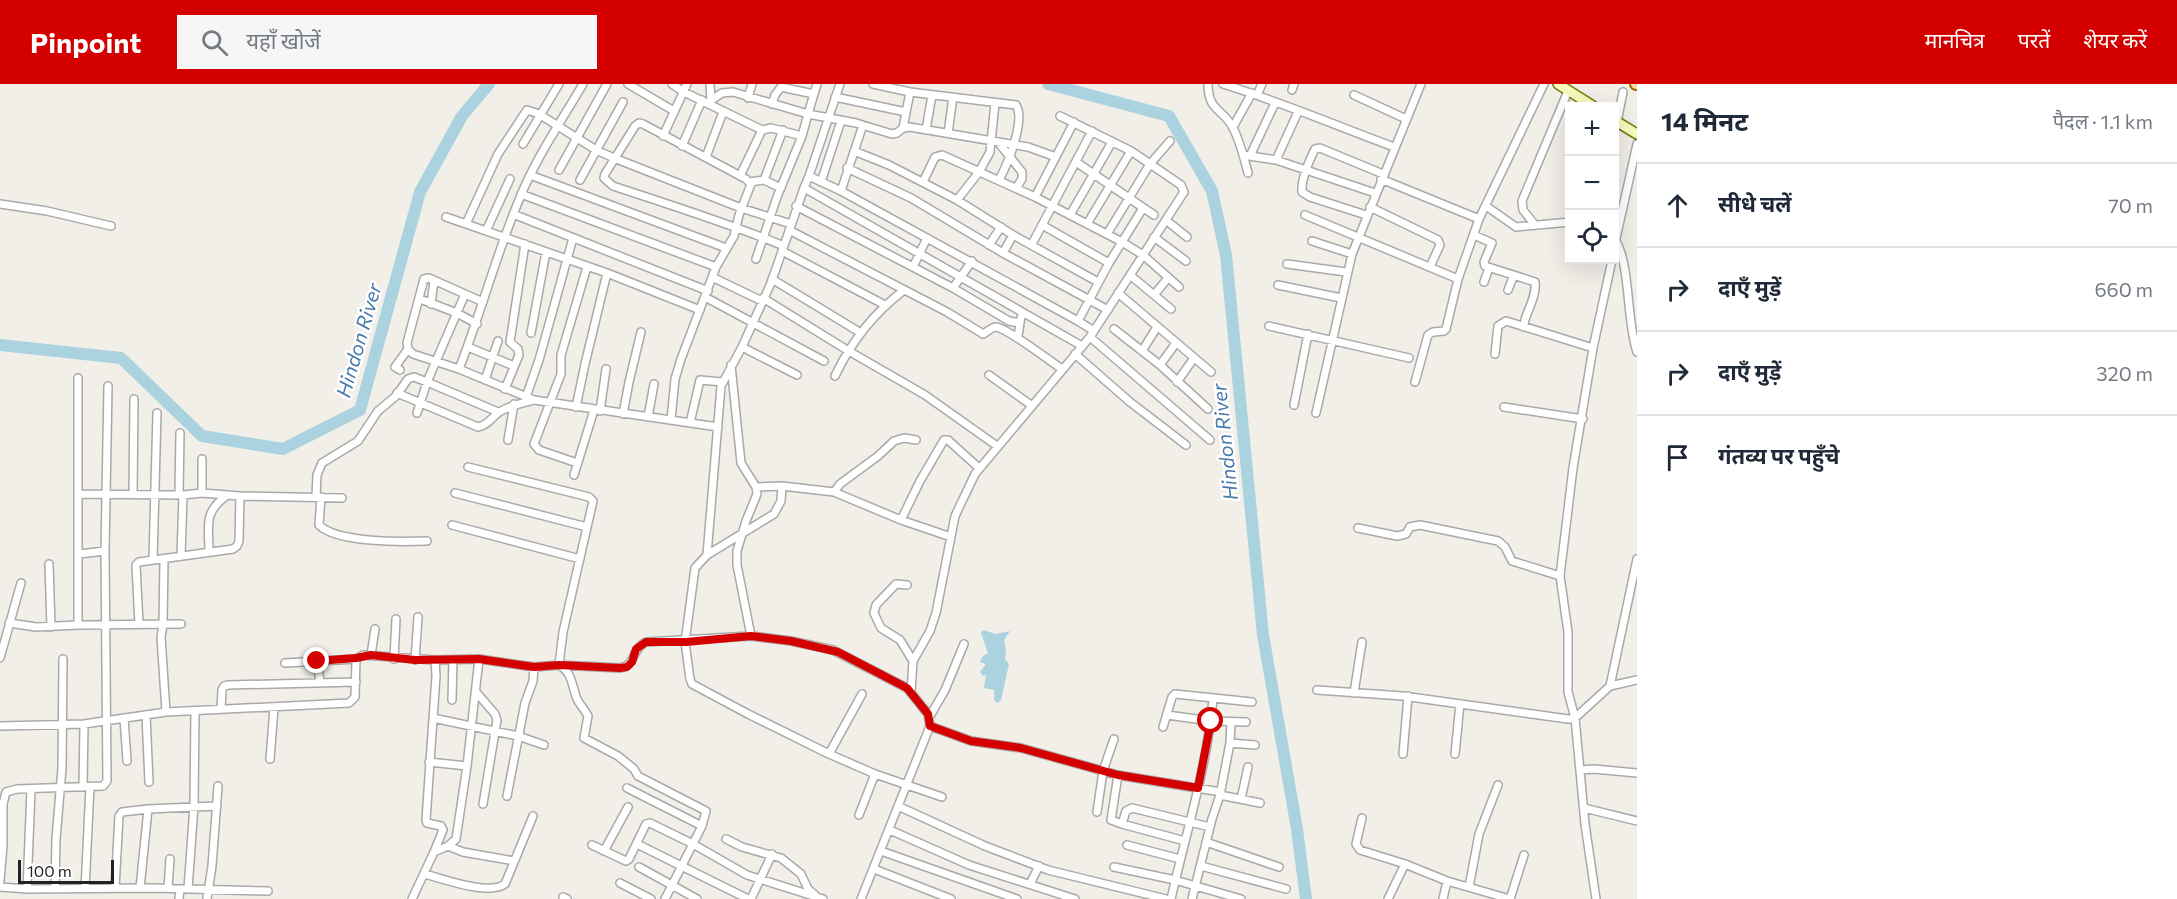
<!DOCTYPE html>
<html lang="hi">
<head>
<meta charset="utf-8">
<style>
	body { margin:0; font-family:Commissioner,"Noto Sans Devanagari",sans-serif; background:#f6f6f7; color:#1f2937 }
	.controls { position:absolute; right:18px; top:18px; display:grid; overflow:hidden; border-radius:0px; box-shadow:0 6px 24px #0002 }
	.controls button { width:54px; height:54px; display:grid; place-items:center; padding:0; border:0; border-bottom:2px solid #e0e1e3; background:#fff; color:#1f2937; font:30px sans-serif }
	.scale { position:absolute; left:18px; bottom:15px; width:96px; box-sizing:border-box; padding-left:6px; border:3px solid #222; border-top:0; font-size:16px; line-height:21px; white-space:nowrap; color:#222; -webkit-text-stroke:4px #fff; paint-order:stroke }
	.stop { position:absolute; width:18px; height:18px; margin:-14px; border:4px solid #d40000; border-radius:50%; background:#fff }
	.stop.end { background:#d40000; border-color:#fff; box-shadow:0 2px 6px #0008 }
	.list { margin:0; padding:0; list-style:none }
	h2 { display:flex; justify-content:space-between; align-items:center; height:78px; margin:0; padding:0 24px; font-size:26px }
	h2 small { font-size:20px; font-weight:400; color:#747a83 }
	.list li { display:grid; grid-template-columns:39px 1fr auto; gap:18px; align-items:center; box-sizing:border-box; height:84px; padding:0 24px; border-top:2px solid #e0e1e3 }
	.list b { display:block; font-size:22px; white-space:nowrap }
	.list em { font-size:20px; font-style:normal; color:#747a83 }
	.icon { flex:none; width:33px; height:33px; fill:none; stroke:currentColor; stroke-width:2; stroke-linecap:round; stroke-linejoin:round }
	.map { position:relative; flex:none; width:1637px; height:815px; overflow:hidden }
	header { display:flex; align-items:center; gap:36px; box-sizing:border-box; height:84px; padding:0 30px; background:#d40000; color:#fff }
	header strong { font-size:28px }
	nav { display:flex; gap:33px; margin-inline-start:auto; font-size:21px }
	.search { width:420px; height:54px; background:#f6f6f7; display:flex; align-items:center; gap:15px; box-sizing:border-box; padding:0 21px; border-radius:0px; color:#747a83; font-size:22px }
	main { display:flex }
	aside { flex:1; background:#fff }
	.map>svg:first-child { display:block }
	.water { fill:#aad3df }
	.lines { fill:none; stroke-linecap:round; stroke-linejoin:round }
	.river { stroke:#aad3df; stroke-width:12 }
	.street-casing { stroke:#a9a9a9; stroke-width:10 }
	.secondary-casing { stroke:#707d05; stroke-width:12 }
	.primary-casing { stroke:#a06b00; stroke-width:14 }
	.street { stroke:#fff; stroke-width:7 }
	.secondary { stroke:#f7fabf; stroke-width:9 }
	.primary { stroke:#fcd6a4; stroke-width:10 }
	.route { stroke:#d40000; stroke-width:8 }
	.labels { text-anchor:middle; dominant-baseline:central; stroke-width:5; stroke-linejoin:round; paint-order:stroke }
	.water-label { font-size:20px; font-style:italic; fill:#4a7aab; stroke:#fff }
</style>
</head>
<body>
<header>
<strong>Pinpoint</strong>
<div class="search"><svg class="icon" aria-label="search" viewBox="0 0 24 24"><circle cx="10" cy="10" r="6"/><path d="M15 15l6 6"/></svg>यहाँ खोजें</div>
<nav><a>मानचित्र</a><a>परतें</a><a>शेयर करें</a></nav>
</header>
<main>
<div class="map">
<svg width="1637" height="815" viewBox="0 0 1637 815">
	<rect width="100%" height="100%" fill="#f2efe9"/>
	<path class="water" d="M983 546 996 550 1010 547 1004 556 1006 567 1005 575 1009 580 1001 616 997 619 994 616V606L984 604 986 591 983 592 980 588 986 580 980 578 983 572 988 569 981 549Z"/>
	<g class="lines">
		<path class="river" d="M1048 0 1169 32 1212 107 1226 171 1263 551 1297 745 1306 815
			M0 261 121 274 202 352 283 365 360 326 420 108 462 32 489 0"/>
		<defs>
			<path id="street" d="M628 0 674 27
				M672 0 684 8 762 46
				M710 0 711 16
				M817 0 808 30 856 39 892 50 897 49 903 44 910 43 1028 63 1056 73
				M840 0 809 92 841 107 1078 237 1109 179 1143 124
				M873 0 910 8 1016 21C1026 37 1007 81 999 96
				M1208 0C1208 28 1223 24 1233 44 1240 57 1244 74 1248 89
				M1223 0C1281 18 1337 42 1394 63
				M1292 6 1294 0
				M1257 11 1262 0
				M1354 11 1406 35
				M835 13 906 28
				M748 14 752 0
				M707 19 722 9 733 8 808 30 802 52 771 44 762 46 740 92
				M772 20 775 11 781 3 814 10
				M1617 38 1623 8
				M1233 43 1252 9
				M903 44 910 8
				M926 46 932 11
				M948 49 953 13
				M663 52 687 0
				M998 58 1022 88V95L1016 104
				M523 60 559 0
				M682 62 702 16
				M854 67 889 81 957 116 1013 151 1098 198
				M1243 71 1276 76 1375 109
				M1250 72 1275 19
				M706 73 723 28
				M1276 76 1298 28
				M1076 78 1154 131
				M847 84 911 114 1003 169 1108 226
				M559 86 607 0
				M530 91 726 164
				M809 92 804 104 1082 262
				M1381 95 1479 135
				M580 96 623 18
				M764 96 783 46
				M750 98 764 96 781 104
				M821 98 841 37
				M923 98 935 73 942 71 1035 113 1122 158 1143 171 1179 203
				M841 107 863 41
				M521 110 716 183
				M1035 113 1074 38
				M957 116 979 88 990 68 995 19
				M0 120 47 127 111 142
				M796 122 953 204 1009 237 1020 239
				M1486 122 1516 143 1570 138
				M1370 123 1438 156 1440 161 1430 183
				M513 130 708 207
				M1070 131 1112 58
				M1305 131 1458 195
				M1366 131 1310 113 1302 108C1301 94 1309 77 1315 65L1320 64 1383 90
				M446 133 607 189 700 226
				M1167 137 1187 153
				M466 140 498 70 527 26 539 30 596 66 614 74 741 124 791 140
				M1087 140 1131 67
				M1042 141 1109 179
				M1535 141 1523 126 1522 117 1568 7
				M789 146 947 228 980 248 983 250C987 248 992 243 996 243 1007 244 1050 277 1062 285
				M486 147 510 95
				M1107 150 1150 80 1170 57
				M1474 151 1492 159 1484 178 1485 182 1535 198C1537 216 1523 231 1524 243
				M1154 153 1186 177
				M1614 154C1631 178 1626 237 1637 268
				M1312 157 1352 170
				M1615 159 1637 60
				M1032 160 1092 47
				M989 161 1001 143
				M782 167 885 221
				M1003 169 1013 151
				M756 175 777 113 802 52
				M1287 180 1346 188
				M913 183 927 154
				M1130 191 1171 225
				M712 193 762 217
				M772 195 861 249
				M1484 198 1489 184
				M1278 201 1341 214
				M953 204 972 177
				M1508 206 1514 191
				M1118 209 1211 288
				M1154 211 1168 194
				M705 213 824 277
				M763 214 847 266 925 311 997 362
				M420 215 457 229 477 240
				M483 218 429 194 424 195 407 259 408 265 413 270 459 285 534 316 718 343
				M431 220 434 197
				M1078 237 1094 247
				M1269 242 1409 274
				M1114 245 1160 281 1208 325
				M531 249 546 168
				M1090 253 1210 356
				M1017 254C1021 245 1018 237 1023 229
				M468 263 514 282
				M742 263 797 291
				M1142 267 1157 243
				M1075 270 1130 318 1186 361
				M1495 270 1498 242 1506 237 1593 264
				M731 281 741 379 756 403 757 410 746 437 737 467V481L751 552
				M1160 281 1176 259
				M459 285C481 229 496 171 519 116 535 75 561 38 583 0
				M400 286 395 283 408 265
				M989 291 1031 321
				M835 292C851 258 874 229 904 206
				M78 294V541L181 540
				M485 296 498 257
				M1177 298 1194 274
				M1415 298 1428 251 1433 248 1444 247 1446 245 1458 195 1479 135 1544 0
				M505 305 519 271 518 265 510 258 525 160
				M397 309 478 343C489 341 492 332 501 327 512 321 522 319 534 316
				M526 313 539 276 573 154
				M1294 321 1308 250
				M576 323 585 280 607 189
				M1504 323 1583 335
				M600 327 606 285
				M417 329 427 298 465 210
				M1316 329 1352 170 1421 0
				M623 330 629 298 641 248
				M648 333 654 300
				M671 336 675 295 681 275 716 183 734 152 739 131 751 100 746 95 643 40 639 39 635 42 605 90 604 94 613 102C670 121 728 139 784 162
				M690 339 700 296 722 298
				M508 356 514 320
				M577 379 539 366 534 360 561 290V271L587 183
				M468 383 589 413 593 417 563 548 559 581C572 588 572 602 577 615 580 621 585 626 588 632L584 654 618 672 634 685 638 692 706 727 702 742 665 815
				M574 391 594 326
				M782 402 781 417 774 430 707 471 695 484 685 558 690 595 692 600 748 630 829 670 875 690 942 713
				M756 403 782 402 834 408 901 436 951 453
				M834 408 840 400 878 372 894 357 904 354 916 356
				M202 409V375
				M455 409 587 443
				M78 410 183 411 202 409 240 412 342 414
				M133 410 134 315
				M179 410 180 349
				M316 413 317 391 322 379 358 357 378 327 396 312 408 295 414 293 427 298 498 328
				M321 413 319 441C337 459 402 458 427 457
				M901 436 920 397 944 356H948L979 384
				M452 441 580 475
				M1358 444 1397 452 1406 450 1410 443 1420 441 1498 457 1505 463 1512 477 1560 492
				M209 468C209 442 203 429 226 412
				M79 470 105 467
				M707 471 721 302 742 263 771 199 804 104
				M181 472 183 411
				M164 475 163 541 161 553 166 628
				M153 476 157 329
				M49 480 51 543
				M907 501 896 500 876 521 874 529 881 544 900 556 913 577
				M9 539 36 543 78 541
				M139 540 136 481 139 478 233 465 237 462 239 457 240 412
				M371 571 375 545
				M0 574 21 499
				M394 575 396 535
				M415 576 418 533
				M317 577 320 598
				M285 579 356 575
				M1610 602 1637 475
				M1317 606 1403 612 1568 635 1575 634 1610 602 1637 596
				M476 608 495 630 497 636 483 720
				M911 608 913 577 930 547 936 529 955 432 975 390 1090 253 1184 108 1181 101 1131 67 1060 32
				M1354 609 1362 558
				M452 616 453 576
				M221 625 222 606 224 602 228 601 356 598
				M146 631 149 698
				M1167 631 1211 637 1246 638
				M930 632 945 606 964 560
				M124 634 127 677
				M433 634 518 652 544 661
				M0 642 84 640 166 628 349 619 355 613 356 575 363 571 435 576 479 575 534 583 559 581 620 584C636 582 631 565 646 558L751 552 791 557 833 566 907 604 928 630 930 642 861 815
				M930 642 971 657 1021 664 1118 691 1221 708
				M1163 643 1172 613 1175 610 1252 618
				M1230 659 1255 661
				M829 670 862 610
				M1403 670 1408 612
				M1455 670 1460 620
				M270 675 274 624
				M429 678 467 682
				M1580 686 1594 685 1637 689
				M1118 691 1111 736 1122 740
				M83 703 84 640
				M627 704 702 742
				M1220 711 1260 719
				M507 712 525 619 533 597 534 583
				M1241 715 1248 683
				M898 722 985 762 1048 786 1166 815
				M1584 724 1637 737
				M1097 728 1103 687 1114 655
				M859 731 875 690
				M1362 734 1356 760 1360 766 1405 780 1447 797 1510 815
				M890 746 969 781 1075 815
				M726 755 742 763 781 774 801 790 808 805 815 811
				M1185 757 1122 740 1126 727 1132 724 1210 743
				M1206 758 1279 783
				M637 760 748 815
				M592 761 626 777 629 775 646 740 650 739 693 760 747 791 823 815
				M1127 761 1180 775
				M448 762 463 768 514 777
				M604 767 628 723
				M881 767 1017 815
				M434 768 443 746 441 742 427 739 426 736 436 592 435 576
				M1201 782 1286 805
				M639 783 697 815
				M1114 783 1175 796 1241 815
				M874 785 951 815
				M424 790C445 795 488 812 505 800L533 732
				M0 797 3 761V720L6 708 17 705 103 702 107 697 105 467 108 302
				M620 799 651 815
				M1030 800 1039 782
				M0 803 27 805 152 804 268 807
				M1469 803 1479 750 1498 701
				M115 804 119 732 122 728 148 725 217 722
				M140 804 148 725
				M168 804 170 775
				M27 805 31 706
				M55 805 56 755 62 684 63 575
				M85 805 90 703
				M188 805 194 722 195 627
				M563 813 567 815
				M179 815 180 805
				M207 815 212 782 218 702
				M412 815 434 768 448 762 456 755 467 682 479 575
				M751 815 772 770
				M1171 815C1186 749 1207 683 1213 615
				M1192 815 1212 735 1220 711 1230 659 1231 638
				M1388 815 1405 780
				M1443 815 1447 797
				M1510 815 1524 771
				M1596 815 1585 740 1575 634 1568 608V548L1560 492 1573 384 1593 264 1612 176"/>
			<path id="secondary" d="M1558 0 1593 22
				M1614 36 1637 50"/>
			<path id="primary" d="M1636 0H1637"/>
		</defs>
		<use href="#street" class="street-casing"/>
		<use href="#secondary" class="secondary-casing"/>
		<use href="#primary" class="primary-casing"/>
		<use href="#street" class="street"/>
		<use href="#secondary" class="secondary"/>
		<use href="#primary" class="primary"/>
	</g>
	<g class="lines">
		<path class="route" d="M317 577 356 574 371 571 415 576 479 575 534 583 559 581 620 584 627 583 632 578 636 565 646 558H686L751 552 791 557 838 568 907 604 928 630 930 642 971 657 1021 664 1118 691 1198 704 1211 637"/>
	</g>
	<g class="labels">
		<g class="water-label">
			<text transform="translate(358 256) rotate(-74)">Hindon River</text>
			<text transform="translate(1224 358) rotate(-96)">Hindon River</text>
		</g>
	</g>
</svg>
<div class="controls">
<button>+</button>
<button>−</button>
<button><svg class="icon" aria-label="locate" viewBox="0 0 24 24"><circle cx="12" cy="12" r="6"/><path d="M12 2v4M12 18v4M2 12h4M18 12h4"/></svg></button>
</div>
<div class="scale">100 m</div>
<div class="stop" style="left:1211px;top:637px"></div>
<div class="stop end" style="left:317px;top:577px"></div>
</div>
<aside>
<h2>14 मिनट<small>पैदल · 1.1 km</small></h2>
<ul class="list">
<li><svg class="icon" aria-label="ahead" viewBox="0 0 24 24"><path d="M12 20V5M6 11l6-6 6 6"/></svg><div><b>सीधे चलें</b></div><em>70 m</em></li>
<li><svg class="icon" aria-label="right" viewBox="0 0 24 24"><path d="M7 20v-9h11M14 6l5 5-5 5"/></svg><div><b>दाएँ मुड़ें</b></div><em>660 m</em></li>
<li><svg class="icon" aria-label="right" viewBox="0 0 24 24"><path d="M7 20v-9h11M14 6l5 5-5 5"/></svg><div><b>दाएँ मुड़ें</b></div><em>320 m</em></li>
<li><svg class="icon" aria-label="arrive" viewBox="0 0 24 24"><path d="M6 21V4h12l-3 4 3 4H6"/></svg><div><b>गंतव्य पर पहुँचे</b></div></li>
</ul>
</aside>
</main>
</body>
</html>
